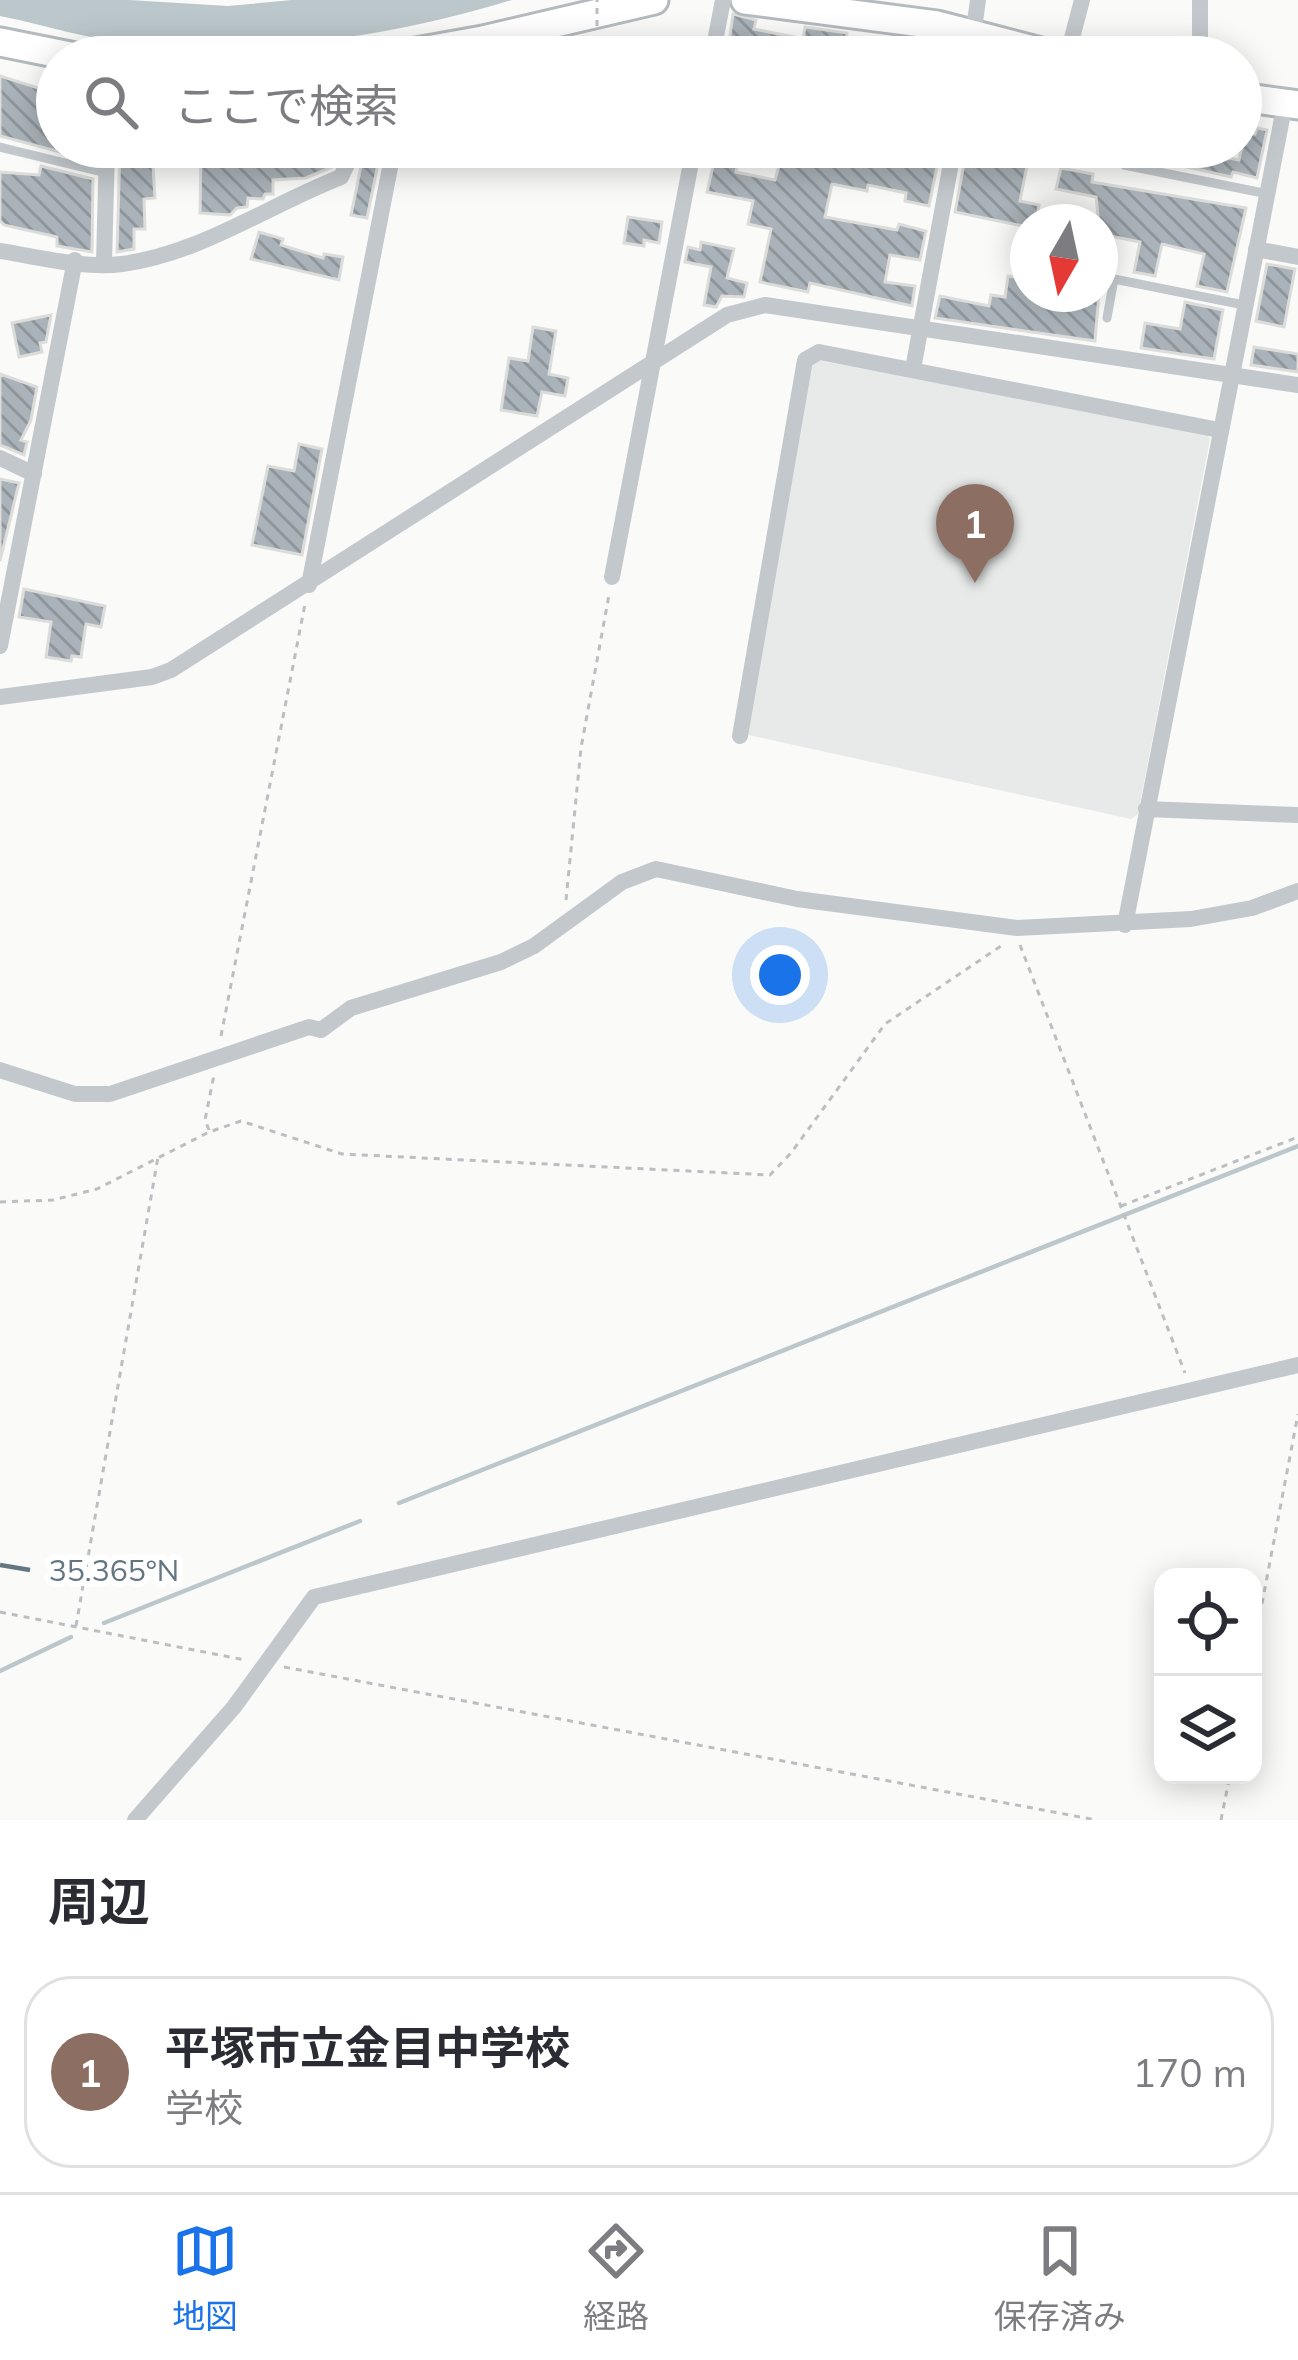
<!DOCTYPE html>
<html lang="ja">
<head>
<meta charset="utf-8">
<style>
	body { margin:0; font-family:Mulish,"Noto Sans JP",sans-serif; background:#f2f2f3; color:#2b2b33 }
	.controls { position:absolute; right:36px; bottom:36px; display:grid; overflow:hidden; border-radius:24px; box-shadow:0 6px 30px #0003 }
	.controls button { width:108px; height:108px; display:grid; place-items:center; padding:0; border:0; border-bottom:3px solid #e1e1e2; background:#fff; color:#2b2b33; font:60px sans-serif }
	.compass { position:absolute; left:1010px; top:204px; width:108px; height:108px; border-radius:50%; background:#fff; box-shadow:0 6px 30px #0003; rotate:189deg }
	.you { position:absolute; left:780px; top:975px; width:42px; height:42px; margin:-30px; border:9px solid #fff; border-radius:50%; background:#1a73e8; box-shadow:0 0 0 18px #1a73e833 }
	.badge { display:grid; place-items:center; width:78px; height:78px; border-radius:50%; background:#1a73e8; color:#fff; font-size:39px; font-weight:700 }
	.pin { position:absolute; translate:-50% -99px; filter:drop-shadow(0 3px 6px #0008) }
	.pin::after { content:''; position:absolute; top:63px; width:42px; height:36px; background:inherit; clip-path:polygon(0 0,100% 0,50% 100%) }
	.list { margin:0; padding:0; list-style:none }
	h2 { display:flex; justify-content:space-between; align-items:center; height:156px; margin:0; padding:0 48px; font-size:51px }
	h2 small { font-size:39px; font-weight:400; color:#7c7c81 }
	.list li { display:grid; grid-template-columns:78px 1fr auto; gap:36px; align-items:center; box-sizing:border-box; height:192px; margin:0 24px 24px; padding:0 24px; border:3px solid #e1e1e2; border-radius:48px }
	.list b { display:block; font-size:45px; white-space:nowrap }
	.list p { margin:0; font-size:39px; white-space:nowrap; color:#7c7c81 }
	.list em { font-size:39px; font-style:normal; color:#7c7c81 }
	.icon { flex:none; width:66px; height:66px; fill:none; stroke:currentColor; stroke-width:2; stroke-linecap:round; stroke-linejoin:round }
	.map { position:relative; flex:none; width:1298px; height:1820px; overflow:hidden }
	.search { position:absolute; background:#fff; box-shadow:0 6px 30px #0003; left:36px; right:36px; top:36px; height:132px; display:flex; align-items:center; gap:30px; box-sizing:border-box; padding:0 42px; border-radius:66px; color:#7c7c81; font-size:45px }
	.sheet { height:372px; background:#fff }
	nav { display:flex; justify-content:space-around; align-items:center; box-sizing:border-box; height:168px; border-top:3px solid #e1e1e2; background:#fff; font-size:33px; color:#7c7c81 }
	nav a { display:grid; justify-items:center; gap:6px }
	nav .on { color:#1a73e8 }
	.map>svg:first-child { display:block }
	.built { fill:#e8e9e9 }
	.water { fill:#bbc7cb }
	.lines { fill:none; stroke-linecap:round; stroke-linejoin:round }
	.stream { stroke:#bbc7cb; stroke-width:4.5 }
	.building { fill:url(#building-back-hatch); stroke:#dcdcda; stroke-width:3 }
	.primary-casing { stroke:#b5babe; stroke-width:33 }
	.path { stroke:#bbbfc2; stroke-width:3; stroke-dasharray:6 6; stroke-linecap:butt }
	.service { stroke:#c3c8cc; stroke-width:9 }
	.minor { stroke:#c3c8cc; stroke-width:16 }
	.primary { stroke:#fff; stroke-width:27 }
	.path-bridge { stroke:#bbbfc2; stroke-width:3; stroke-dasharray:6 6; stroke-linecap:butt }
	.ticks { fill:none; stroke:#657683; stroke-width:4.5 }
	.ticks-label { font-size:30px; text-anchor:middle; fill:#657683; stroke:#fff; stroke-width:12; stroke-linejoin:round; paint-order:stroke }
</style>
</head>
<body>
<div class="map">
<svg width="1298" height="1820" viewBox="0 0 1298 1820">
	<defs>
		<pattern id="building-back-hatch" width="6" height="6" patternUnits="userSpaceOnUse" patternTransform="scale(3)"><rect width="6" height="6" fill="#aab3b9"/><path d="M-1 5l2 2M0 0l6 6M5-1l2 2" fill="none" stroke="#8e969c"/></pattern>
	</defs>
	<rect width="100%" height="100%" fill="#fafaf8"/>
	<path class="built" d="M816 360 1206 432 1210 439 1138 814 1131 819 744 734 810 363Z"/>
	<path class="water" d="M0 0H129L228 6 292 0H512C387 38 267 54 136 44 91 40 44 25 0 16Z"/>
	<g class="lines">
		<path class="stream" d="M399 1503 1298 1146
			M104 1623 360 1521
			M0 1671 71 1637"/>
	</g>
	<path class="building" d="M733 14 756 20 754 29 799 38 796 54 757 46 754 57H727Z
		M805 27 847 33 846 41 889 50 892 37 915 40 912 57 821 53 801 50Z
		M0 76 51 92 43 126 57 129V147H94V161L0 136Z
		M1257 128 1267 130 1257 178 1233 172 1231 177 1131 154V147H1171L1239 160 1245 132 1255 134Z
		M160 147 162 165 153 166 155 198 144 199 145 229H134V249L117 252 120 148Z
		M201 147H321V155L335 154 336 159 332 167 306 178 273 180V194H265L263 199 248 198 247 207 237 208 230 215 200 213Z
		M784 147H941L929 206 905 201 906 193 868 185 867 191 832 184 825 217 897 230 899 224 926 231 920 260 890 255 885 282 915 286 912 306 810 283 808 292 760 282 771 229 748 224 753 201 707 192 716 153 739 157 736 172 775 180Z
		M967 147H1000L998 155 1028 161 1020 201 1039 205 1036 222H1028V227L955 212Z
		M362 161 378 164 367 218 351 215Z
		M41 166 93 179 92 252 57 246V237L4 225 0 221V172L39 175Z
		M1061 168 1093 174 1092 182 1246 208 1227 292 1197 286 1204 254 1162 244 1155 276 1134 272 1140 242 1100 234 1096 197 1056 189Z
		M628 217 662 222 659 243 644 240V246L624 243Z
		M259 232 283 239 281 245 323 258 324 254 343 257 339 280 251 259Z
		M701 242 734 249 727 278 747 283 744 297 722 296 716 307 704 305 711 267 685 262 688 247 700 250Z
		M1267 264 1295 269 1284 327 1256 321Z
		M1008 276 1028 279V294H1099L1095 341 935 318 940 296 989 306 991 295 1005 297Z
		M1185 302 1223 310 1214 359 1141 348 1145 323 1180 329Z
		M51 315 46 342 40 343 42 352 19 357 12 323Z
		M533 327 556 331 549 374 568 378 565 396 542 392 537 416 501 410 509 358 528 361Z
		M1254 347 1298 354V372L1251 365Z
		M0 374 37 387 31 420 21 440 27 442 24 455 0 445Z
		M299 444 322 449 302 555 252 545 268 466 294 471Z
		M0 479 19 483 0 561Z
		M24 589 105 606 101 627 86 624 81 657 72 656 71 661 46 657 51 622 19 617Z"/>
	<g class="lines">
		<defs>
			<path id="primary" d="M745 0 937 25 1060 57
				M0 42 75 57
				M388 57 483 40 654 0
				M1241 97 1298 105"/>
		</defs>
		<use href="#primary" class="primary-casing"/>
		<path class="path" d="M566 900 581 748 609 595
			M1020 945 1185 1373
			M221 1036 305 604
			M209 1130 205 1120 214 1075
			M0 1202 53 1200 97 1189 209 1132 241 1121 342 1154 770 1175 791 1153 885 1024 1004 944
			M1121 1206 1298 1137
			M0 1612 245 1660
			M76 1626 158 1157
			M1253 1651 1298 1414
			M284 1667 1096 1820
			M1221 1820 1230 1775"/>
		<path class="service" d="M0 147 106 173
			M1124 165 1268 194
			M1107 318 1114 279 1244 305"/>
		<path class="minor" d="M527 57 550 39 548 25
			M712 57 723 0
			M970 57 978 0
			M1067 57 1082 0
			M1200 57V0
			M1256 249 1298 257
			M0 251C38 257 85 269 122 264 200 254 269 205 341 177L355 147
			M104 263 107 147
			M913 369 954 147
			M0 458 34 474
			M612 577 694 147
			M309 585 394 147
			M0 646 75 260
			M0 697 152 677 171 670 727 315 765 305 1298 385
			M740 736 805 360 819 352 1219 430
			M1146 809 1298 815
			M1125 925 1285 103
			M0 1070 75 1094H110L309 1027 321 1030 351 1008 501 962 534 946 622 882 656 869 797 899 1017 928 1191 919 1252 908 1298 891
			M135 1820 234 1707 314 1597 1298 1365"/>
		<use href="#primary" class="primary"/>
		<path class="path-bridge" d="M597 26V0"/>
	</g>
	<path class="ticks" d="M0 1565 30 1570"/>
	<g class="ticks-label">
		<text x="114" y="1581">35.365°N</text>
	</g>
</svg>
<div class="controls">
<button><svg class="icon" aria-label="locate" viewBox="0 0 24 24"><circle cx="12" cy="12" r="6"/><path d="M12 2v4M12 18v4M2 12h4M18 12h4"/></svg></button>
<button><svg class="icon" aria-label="layers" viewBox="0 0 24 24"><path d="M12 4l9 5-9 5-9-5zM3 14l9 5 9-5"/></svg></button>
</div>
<svg class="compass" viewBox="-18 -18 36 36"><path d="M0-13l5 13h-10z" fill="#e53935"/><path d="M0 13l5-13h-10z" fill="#7c7c81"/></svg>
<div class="you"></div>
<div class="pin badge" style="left:975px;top:583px;background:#8d6e63">1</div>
<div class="search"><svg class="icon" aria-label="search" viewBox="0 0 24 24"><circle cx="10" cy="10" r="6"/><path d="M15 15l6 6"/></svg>ここで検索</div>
</div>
<section class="sheet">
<h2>周辺<small></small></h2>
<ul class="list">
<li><span class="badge" style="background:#8d6e63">1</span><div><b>平塚市立金目中学校</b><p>学校</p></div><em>170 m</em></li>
</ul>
</section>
<nav>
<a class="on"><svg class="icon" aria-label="map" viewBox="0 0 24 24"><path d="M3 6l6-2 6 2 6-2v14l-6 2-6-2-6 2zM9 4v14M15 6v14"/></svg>地図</a>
<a><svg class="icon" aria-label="directions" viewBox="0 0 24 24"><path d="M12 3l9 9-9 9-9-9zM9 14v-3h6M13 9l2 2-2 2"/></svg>経路</a>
<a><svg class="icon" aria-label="saved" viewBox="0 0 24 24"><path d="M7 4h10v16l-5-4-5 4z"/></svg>保存済み</a>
</nav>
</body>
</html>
